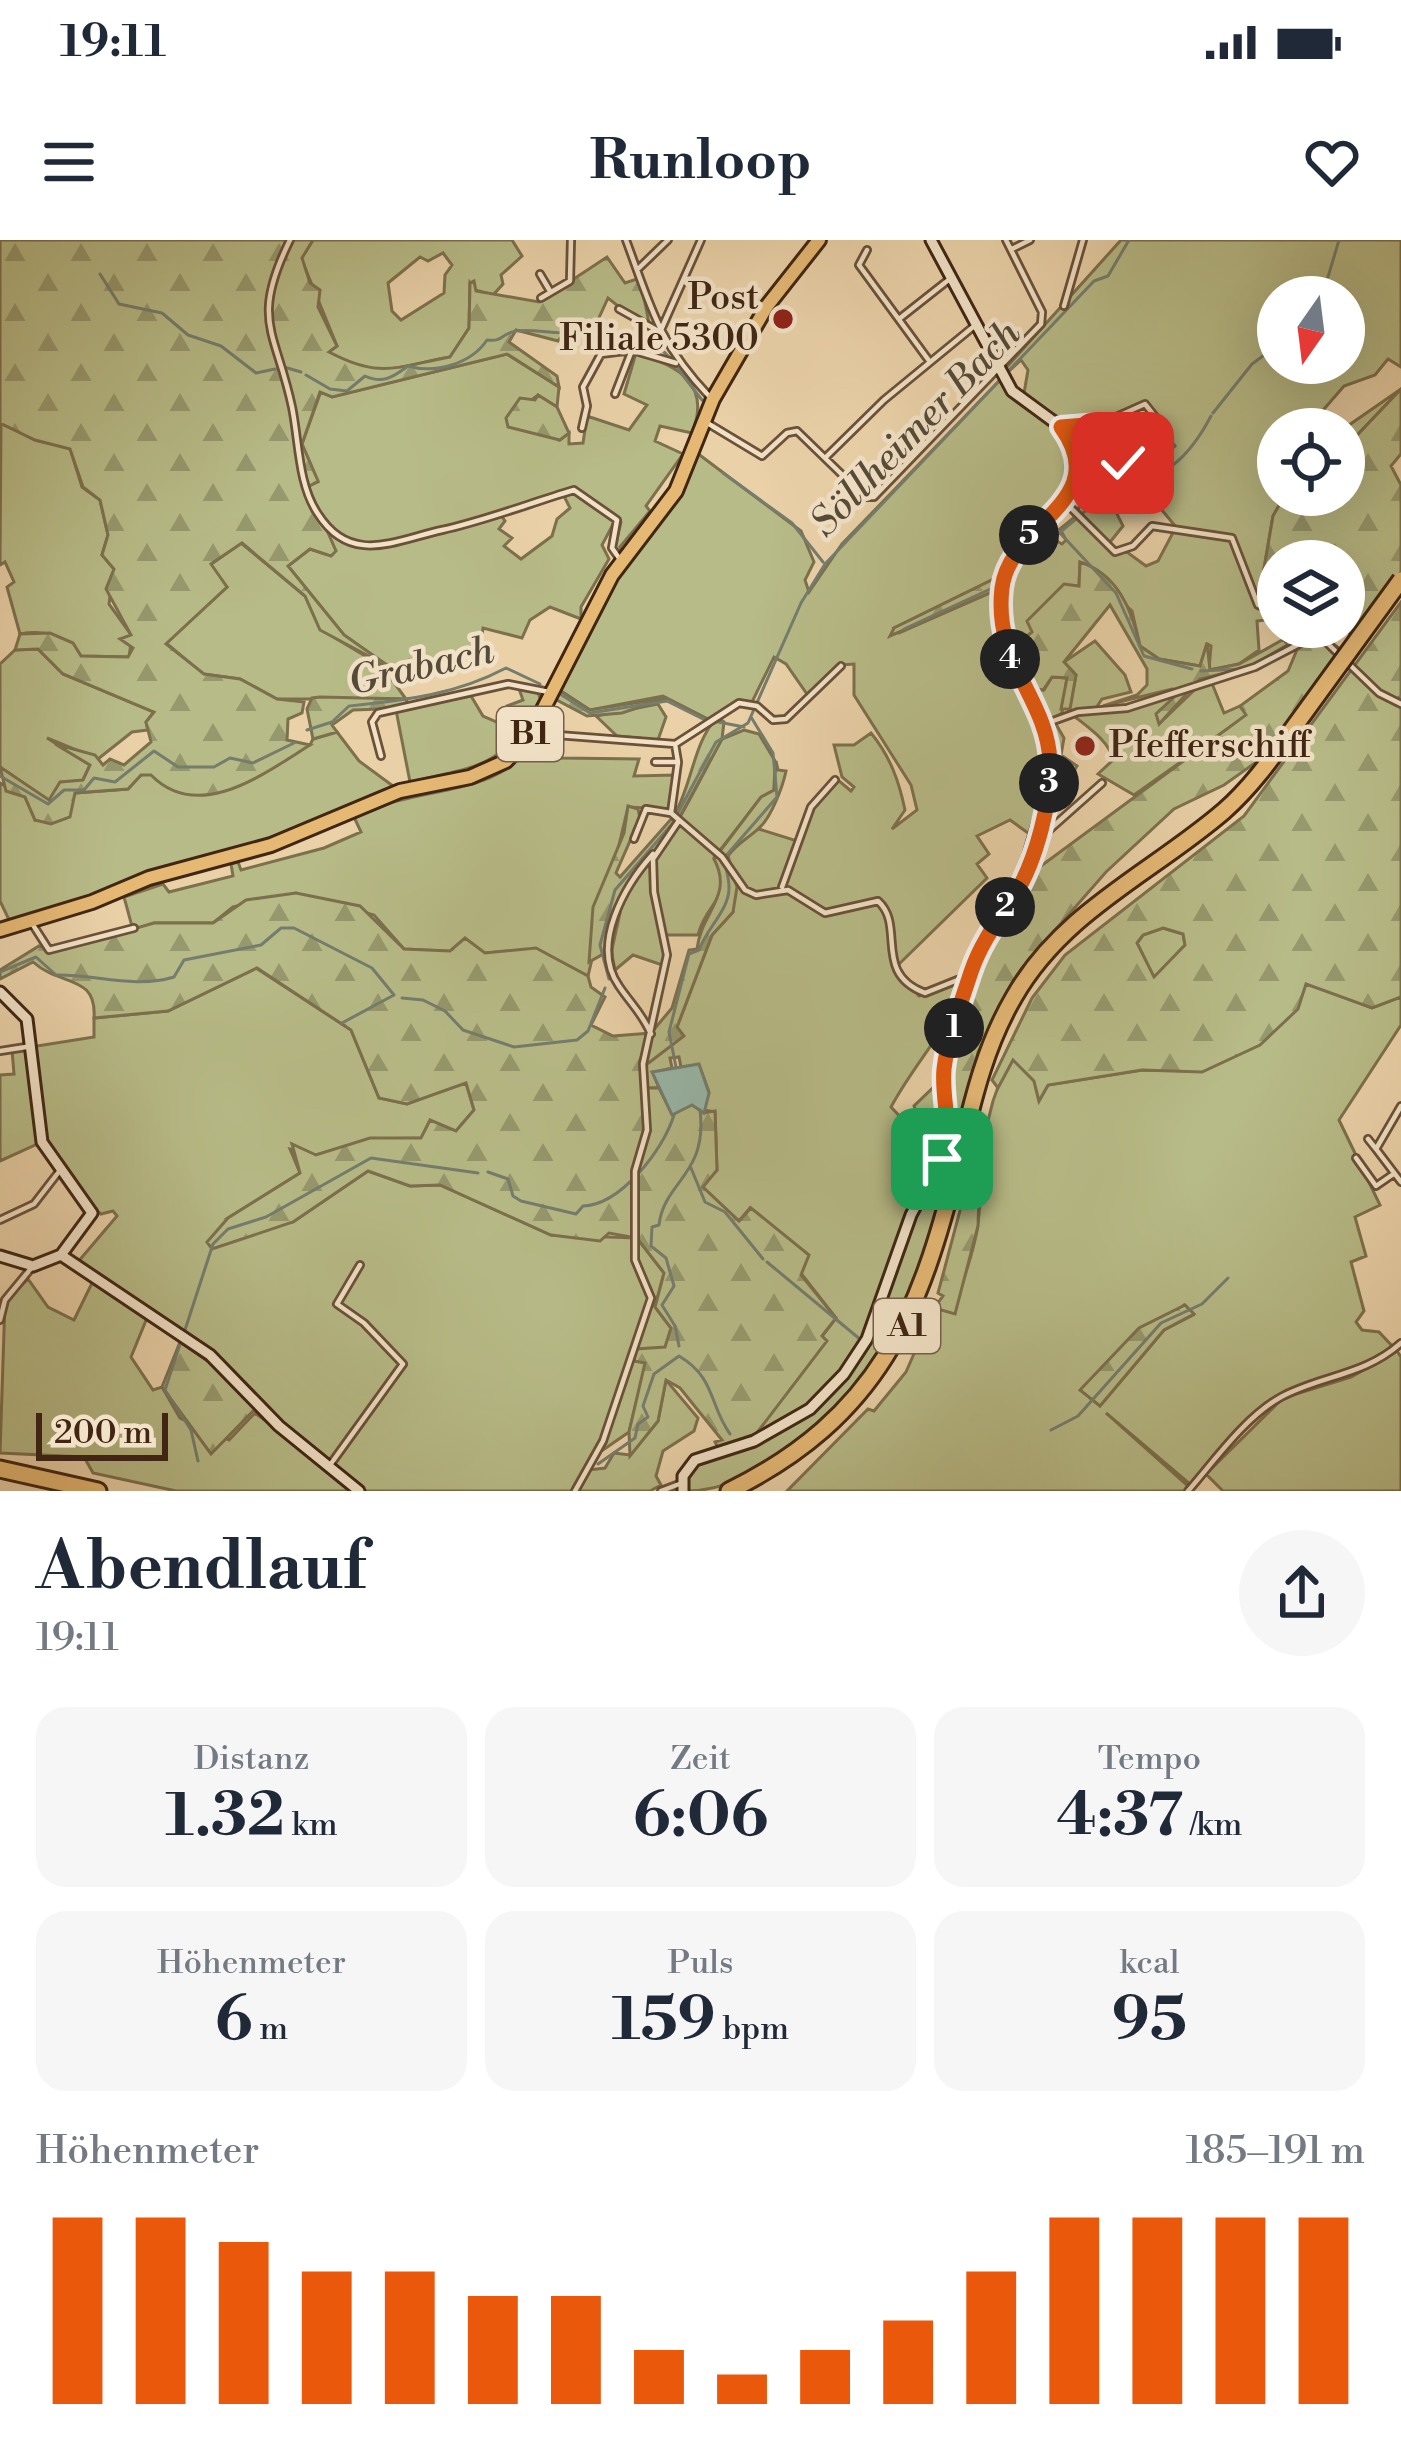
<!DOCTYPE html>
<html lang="de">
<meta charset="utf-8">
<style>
:root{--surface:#fff;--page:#f6f6f7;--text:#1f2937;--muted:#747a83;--accent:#ea580c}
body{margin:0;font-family:"Libre Bodoni",serif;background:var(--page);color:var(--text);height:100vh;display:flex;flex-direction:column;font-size:45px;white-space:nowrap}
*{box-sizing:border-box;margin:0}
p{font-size:39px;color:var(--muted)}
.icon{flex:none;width:66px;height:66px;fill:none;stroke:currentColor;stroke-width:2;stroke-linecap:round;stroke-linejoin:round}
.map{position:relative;height:1251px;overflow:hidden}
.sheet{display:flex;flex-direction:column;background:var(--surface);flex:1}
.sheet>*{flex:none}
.needle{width:78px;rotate:194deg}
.fabs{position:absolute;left:1257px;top:36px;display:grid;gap:24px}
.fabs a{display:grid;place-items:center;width:108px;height:108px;border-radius:50%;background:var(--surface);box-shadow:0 12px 48px #0002;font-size:60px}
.scale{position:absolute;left:36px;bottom:30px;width:132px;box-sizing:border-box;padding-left:12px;border:6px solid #402613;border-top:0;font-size:33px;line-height:42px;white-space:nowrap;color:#402613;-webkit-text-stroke:9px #f1e1c6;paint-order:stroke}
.pin{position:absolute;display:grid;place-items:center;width:102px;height:102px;color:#fff;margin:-51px;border-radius:24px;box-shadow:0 6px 18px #0006}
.km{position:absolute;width:60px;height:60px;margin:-30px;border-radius:50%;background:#222;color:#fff;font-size:33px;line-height:60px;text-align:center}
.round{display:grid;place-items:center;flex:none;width:126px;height:126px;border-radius:63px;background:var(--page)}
.summary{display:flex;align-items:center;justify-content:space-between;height:204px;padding:0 36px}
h1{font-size:66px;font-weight:700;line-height:90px}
.figures{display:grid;grid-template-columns:repeat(3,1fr);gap:18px;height:204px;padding:12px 36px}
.figures div{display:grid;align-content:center;border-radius:30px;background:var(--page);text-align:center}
.figures b{font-size:60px;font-weight:700}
.figures small{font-size:33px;font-weight:400}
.figures p{font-size:33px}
.chart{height:336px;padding:24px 36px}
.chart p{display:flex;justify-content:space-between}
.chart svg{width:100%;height:216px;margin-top:12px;stroke:var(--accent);stroke-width:6}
.status{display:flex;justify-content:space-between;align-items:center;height:84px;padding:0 60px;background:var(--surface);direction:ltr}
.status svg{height:33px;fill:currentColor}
header{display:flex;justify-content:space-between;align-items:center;height:156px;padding:0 36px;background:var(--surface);font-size:54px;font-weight:700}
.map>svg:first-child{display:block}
.grass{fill:#b7bb87;stroke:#7c704d;stroke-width:3;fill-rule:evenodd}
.forest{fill:url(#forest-firs);stroke:#7c704d;stroke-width:3;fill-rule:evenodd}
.water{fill:#98b7a9;stroke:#757d6d;stroke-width:3}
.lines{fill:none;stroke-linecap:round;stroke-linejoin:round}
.stream{stroke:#757d6d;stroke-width:3}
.street-casing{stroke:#6a5138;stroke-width:10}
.secondary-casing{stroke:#402613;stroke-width:15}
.primary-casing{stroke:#402613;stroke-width:18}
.highway-casing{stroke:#402613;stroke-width:21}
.street{stroke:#f1e1c6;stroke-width:4.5}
.secondary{stroke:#f1e1c6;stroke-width:9}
.primary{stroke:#e5b874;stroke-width:12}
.highway{stroke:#e5b874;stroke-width:15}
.highway-bridge-casing{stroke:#402613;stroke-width:21;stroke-linecap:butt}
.highway-bridge{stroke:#e5b874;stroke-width:15}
.route-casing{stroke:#fff;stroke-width:24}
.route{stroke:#ea580c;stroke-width:15}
.poi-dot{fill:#8f2418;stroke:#f1e1c6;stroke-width:4.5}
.labels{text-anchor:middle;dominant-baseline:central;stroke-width:9;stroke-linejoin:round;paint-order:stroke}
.shield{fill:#f1e1c6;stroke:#755e49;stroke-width:3}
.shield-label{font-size:33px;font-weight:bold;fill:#402613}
.poi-label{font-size:36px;fill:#402613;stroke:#f1e1c6;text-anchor:end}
.water-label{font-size:39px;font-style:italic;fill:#564a38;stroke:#f1e1c6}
</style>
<div class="status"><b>19:11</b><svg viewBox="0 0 49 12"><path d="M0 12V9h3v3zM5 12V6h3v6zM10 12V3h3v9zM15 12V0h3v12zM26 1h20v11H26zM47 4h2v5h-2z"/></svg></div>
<header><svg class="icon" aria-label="menu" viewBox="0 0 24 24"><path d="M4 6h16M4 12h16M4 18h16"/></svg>Runloop<svg class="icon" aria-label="heart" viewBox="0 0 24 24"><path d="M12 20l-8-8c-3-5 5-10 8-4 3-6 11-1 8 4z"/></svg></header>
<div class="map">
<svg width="1401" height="1251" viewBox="0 0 1401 1251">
<defs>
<pattern id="forest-firs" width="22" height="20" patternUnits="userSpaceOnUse" patternTransform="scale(3)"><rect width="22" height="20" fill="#b7bb87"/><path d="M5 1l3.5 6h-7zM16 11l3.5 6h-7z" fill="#96986d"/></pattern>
</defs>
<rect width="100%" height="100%" fill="#ead1a8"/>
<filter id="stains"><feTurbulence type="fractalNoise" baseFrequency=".00167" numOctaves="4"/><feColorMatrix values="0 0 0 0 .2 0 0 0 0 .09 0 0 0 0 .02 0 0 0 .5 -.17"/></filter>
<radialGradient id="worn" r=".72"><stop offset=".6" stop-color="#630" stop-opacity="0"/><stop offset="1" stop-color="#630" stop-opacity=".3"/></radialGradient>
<path class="grass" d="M313,0H512L522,16L501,35L503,44L493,55L475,50L470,43L469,88L450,117C392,127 383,141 328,112L337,106L301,18ZM443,13L452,25L445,35L444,53L401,80L392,71L388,43L420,17L428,21Z
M1121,0H1401V127L1388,119L1375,135L1344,146L1318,176L1349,185L1401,149L1344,209V189H1278V255H1285L1273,276L1260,352L1255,355L1273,379L1257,381L1259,410L1239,424L1209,430L1211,406L1207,404L1200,426L1159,419L1140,406L1132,371L1080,323L1079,346L1073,347L1012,418C1006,386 998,350 1020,324C1029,313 1041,308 1049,297L1062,304L1066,300L1060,289L1076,276L1080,264L1151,228L1175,206L1145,163C1091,186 1075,190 1023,159L1028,130L1021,120L1007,133L1005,129ZM1278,57H1344V123H1278ZM1133,260L1156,263L1176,287L1158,321L1146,326L1127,312L1113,314L1106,307L1123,286L1116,272Z
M636,113C677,125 712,143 692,193L660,186L655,201L683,214L646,266L650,271L620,307L623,313L615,308L621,282L617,277L602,305L609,319L581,367V379L550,367L530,380L522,398L483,388L479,417L467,413L453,431L446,426L425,436L409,420L391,428L344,395L288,326L310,309L325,314L308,246L318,242L302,204L321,151L332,157L507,114L559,147L557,167L538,155L530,161L559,200L569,193V204L583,203L587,176L629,190L647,165L624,154ZM562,252L570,268L557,279L552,296L521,319L504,306L512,298L499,289L505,281L500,274Z
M1002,138C1019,169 1056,175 1068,201C1095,260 1015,287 1002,335L894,388L899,393L999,349L1003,403L1020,449L1044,450L1052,437L1067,438L1062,473L1053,479L1064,498L1061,515L1077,526L1062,552L1048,543L1031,595L1010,580L977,596L989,614L977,624L987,638L895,728L919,756L966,740C952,785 915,822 891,867L909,886L919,879L914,866L941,840L945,877L922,884L914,901L930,932L945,917L948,926C919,1048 895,1125 793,1204C760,1230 729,1251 685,1251L691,1226L749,1205L752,1188L836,1078L750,968L739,981L702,947L717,930L715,872L704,870L709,852L699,825L681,827L679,817L670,818L672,828L653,833L659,848H643L641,828L677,787L712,695L733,672L728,615L740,599L759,589L800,602L811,570L838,540L851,551L854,547L842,537L834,505H854L871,493C890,516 899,541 905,570L892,589L917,570L911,545L854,455V424L840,425L809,457L786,424L774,417L752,462L733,464L710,480L663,456L590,470L558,449L596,369L697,213L801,291L814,322L805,340L809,352L842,304Z
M1,182L35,200L70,208L82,247L100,260L108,295L102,315L114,329L109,364L132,396L129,417L81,416C68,394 41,390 20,394L7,347L14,342L5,322L0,325Z
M241,303L305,356L320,389L382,426L406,459H277L240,439L203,434L166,403L227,347L210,325Z
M1095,401L1125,435L1131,452L1102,459L1096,468L1127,465L1176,448L1169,464L1160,470V483L1209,436L1224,473L1240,466L1247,475L1134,555L1098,534L1113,520C1110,500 1083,484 1069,472L1076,435L1064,422Z
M38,409L63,434L154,472L146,482L148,490L132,492L98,519L47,498L90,525L83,540L49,561L0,527V424L15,410Z
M518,446L538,451L540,459C502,529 482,525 410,542L396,470L471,456L483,476L499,483L507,466L523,460Z
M658,464L666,477L658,500L617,496L596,476Z
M744,490L759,494L775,521L774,550L761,558L714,618C735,660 707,659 698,695H666L665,726L633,715L615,730C598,665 649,629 677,582C693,555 707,526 722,499Z
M337,492L359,521L397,549L282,598L10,682L0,661V543L25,557L35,580L75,553L128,549L141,535L310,505L313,499Z
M536,498L560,500V518L639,519L634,536L675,535L670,569L628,567L588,736L536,709L485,713L404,709L374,675L296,653L233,667L213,683H154L133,690L124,657L163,644L169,652L233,636L231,624L238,622L241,630L324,608L361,592L354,577L372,569C427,546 503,556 536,498Z
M1163,688L1183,694L1185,705L1154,738L1137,703L1143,695Z
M256,728L351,790L379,858L407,864L466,842L474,870L456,891L421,898L370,899L316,915L290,909L300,933L228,978L293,982L368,931L410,946L440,945L551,995L637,998L664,1033L655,1067L671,1088L666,1108L646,1122L629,1192L600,1212L589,1230L605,1228L614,1213L630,1215L658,1181L666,1140L698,1178L694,1191L663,1211L656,1236L661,1245L650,1251H176L93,1233L84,1217L0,1213L5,1061L28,1039L48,1067L74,1080L95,1037L77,1023L117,976L113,971L101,974L92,966L44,901L0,921V835L14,834L12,810L94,797V778L168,771ZM147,1078L220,1120L315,1217L255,1173L229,1200L180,1178L162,1147L153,1150L131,1117Z
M1306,743L1372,768L1401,757V785L1339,880L1380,965L1355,977L1366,1016L1351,1022L1364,1071L1356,1082L1362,1090L1379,1092L1394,1108C1360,1130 1323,1134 1287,1151C1250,1169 1219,1215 1191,1245L1106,1173L1189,1247L1186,1251H787L868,1169L874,1171L906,1132L934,1068L955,1073C960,1043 975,1013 978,983C985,928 979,867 1013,819L1034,841L1039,861L1048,845L1142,830L1202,831ZM1184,1065L1193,1075L1164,1090L1100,1166L1081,1150Z
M1397,1111L1401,1117V1251H1223L1206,1234L1283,1158L1351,1137Z"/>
<path class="forest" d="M0,0H313L302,18L310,43L320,50L318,67L337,106L329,112C380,139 396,127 450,117L469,88L470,43L474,41L476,51L539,62L607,17L625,43L640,38L649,83L632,77L608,58L592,93L570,86L558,101L516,90L509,102L557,136L559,147L507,114L332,157L320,152L302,204L318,241L308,247L336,311L331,316L310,309L288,326L344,395L391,428L320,390L305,356L242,303L211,324L227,347L166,404L204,434L240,439L277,459L304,462L302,473L288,479L287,500L310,505C265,533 199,584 151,535H141L128,549L75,553L70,577L51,584L35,580L25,557L6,551L0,527L49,560L60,542L83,540L90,525L55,504L95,515L103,525L110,519L124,525L151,502L146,482L154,472L63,434L38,409L15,410L20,394L50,393L73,403L81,416L128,417L133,408L120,399L131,395L106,349L114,329L102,315L108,295L100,260L83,247L70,209L35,200L0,183Z
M1401,149V214L1391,226L1401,245V332L1353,396L1342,387L1344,321H1278V369L1273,357L1260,352L1273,276L1285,255H1344V209Z
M538,155L557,167L569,193L560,200L508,187L506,178L520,158L535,160Z
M1080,322C1117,334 1132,369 1140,406L1159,419L1200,426L1207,403L1210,430L1239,424L1284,399L1287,405L1250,427L1200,439L1159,484L1156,474L1174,457L1172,449L1103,466L1137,455L1147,445V429L1110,365L1064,422L1076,435L1070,469H1061L1067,438L1052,437L1043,450L1026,447L1012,418L1016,405L1032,392L1027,381L1064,344L1079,346Z
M1002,335L999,349L890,396L894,388Z
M1401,362V757L1372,768L1306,744L1298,769L1260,805L1202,832L1142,830L1048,845L1039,861L1034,841L1013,820L998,848L992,840L1032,758L1065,715L1244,576ZM1163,688L1183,694L1185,705L1154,737L1137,703L1143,695Z
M1327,399L1343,411L1269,513L1224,545L1174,569L1106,632L1021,729L978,812L959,892L944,926L952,890L947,825L975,728L1026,637L1246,475L1240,466L1288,431L1299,405Z
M559,450L590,470L667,458L622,473L587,476L555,459Z
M320,457L406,459L409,468L353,470L332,485L337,492L313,499L307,469L312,458Z
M717,477L724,482L722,499L679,578L675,574C693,541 693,504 717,477Z
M776,521L778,530L786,531C783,546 771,578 759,588C748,599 738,602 728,616L737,647L733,672L712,695L677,787L684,796L642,828L643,848H659L672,874L692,864L703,873L715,871L717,930L703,947L739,981L751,968L809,1015L801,1035L836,1078L822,1096L827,1101L756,1194L718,1208L715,1202L722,1200L680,1148L666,1140L658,1181L630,1216L629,1192L645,1123L634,1121L636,1109L665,1107L671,1088L655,1067L664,1033L637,998L609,993L600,1001L551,995L440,945L410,946L368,931L293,982L212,1009L207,1002L228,978L300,933L292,904L316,915L370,898H421L430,880L456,891L474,870L466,843L407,864L379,858L351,790L257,728L168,771L94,778C97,734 61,747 33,722L0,739V730L39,706L56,711L154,683H213L246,660L296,653L360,666L404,709L450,711L465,698L485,713L536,708L588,736L591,747L605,757L591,785L613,796L651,793L672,768L689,710L697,709C701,672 734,656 714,619L761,557L774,550Z
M628,566L638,569L640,578L616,633L620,637L672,578L676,585L626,646L612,709L589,722L593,667L624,593Z
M981,892L978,986L955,1074L934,1068L943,1056L938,1053Z
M1185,1065L1194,1074L1164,1090L1100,1166L1080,1150L1139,1088Z
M180,1102L222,1131L255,1169L211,1214L162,1147Z"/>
<path class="water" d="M699,824L709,853L704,873L692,865L672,875L652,832Z"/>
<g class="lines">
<path class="stream" d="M100,34L119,64L162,73L188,95L221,106L256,133L275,129
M1322,57L1339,0
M284,127L301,132
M678,129L702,160
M306,135L330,149L347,151L365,136C382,144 392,138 408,126C435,134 471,124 487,100C504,102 500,94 516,91C538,88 558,97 580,90L596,103C622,105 650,95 669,117
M1213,173L1252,124L1278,105
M723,233L792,283L823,322
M1080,275C1138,231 1171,252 1211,176
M1059,292L1116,353L1144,416L1192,429
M1012,332L1076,279
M904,389L999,345
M1201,431L1240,429
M560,454L590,473L667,461L703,479L744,487
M1399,457H1401
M307,490L332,482L349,466C406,460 455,455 506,428L540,444
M0,536L48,564L64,550H84L94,538L115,542L154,511L178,527H214L230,518L253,523L294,503
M0,732L36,717L56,735C94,734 135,749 174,737L184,720L261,705L281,688H294L372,728L394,755L342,783
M609,739L600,705L615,650L672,584L716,502L748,483L801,363L825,324L1094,41L1108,36L1129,0
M402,758L423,760L445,771L463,790L514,807L577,800L588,791L605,748
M676,827L669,792L689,714L699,710C706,689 730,669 729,647C729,637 725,627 724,618L777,557L773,513L751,477
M691,928L705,962L725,972L763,1019
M488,932L508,939L513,956L521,961L576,974L583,966C620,965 663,911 674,875
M767,1022L861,1100
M184,1093L213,1004L228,989L266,977L371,918L478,933
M181,1101L165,1150L191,1190L198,1221
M679,1106L675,1086L662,1065L674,1046L666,1018L651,1006L652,987L659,985C664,941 708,935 700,870
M1051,1190L1078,1176L1161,1083L1202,1064L1228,1038
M598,1224L635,1198L638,1184L648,1177L643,1166L654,1134L679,1116C716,1138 709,1165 730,1194"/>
<g class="street-casing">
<path id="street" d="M290,0C250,81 276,91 292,167C299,201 298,245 318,274C351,326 396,300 442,290C487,280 530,263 574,250L617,280L612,308L619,318
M626,0C651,67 658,102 709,156
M1012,9L1030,0
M867,10L859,25L930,122
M639,28L668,0
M540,34L550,51
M541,58L570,41L571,0
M1064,66L1083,0
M619,69L660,92L701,0
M899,79L951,38
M615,154L632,110
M704,181L762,216L787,193L797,191L865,257H874L1041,84L1042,72L1006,0
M1098,185L1123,223
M1061,187L1098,185L1145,164L1168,193
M582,188L587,166L583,147L601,114L632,110L676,123
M825,218L884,160L973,87
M1067,264L1115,312L1133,306L1152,286L1232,298L1258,365L1278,372
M1325,401L1379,453L1401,464
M1325,401L1329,387
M1042,485L1078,472L1127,468L1255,427L1305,401H1325
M531,493L675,504L678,522L671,573L722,617L745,650L756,655L788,650L825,673L878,661C906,686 872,733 925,753L970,735
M677,503L739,463L757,466L773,480L786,479L841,426
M381,516L372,482L378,473L508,444L549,452
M655,522H678
M1038,591H1048L1102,543
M634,599L646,569L671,573
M782,647L811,567L835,540
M33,685L49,710L134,688
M651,794C642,773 631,764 619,746C590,705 625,645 653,614
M0,811L26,807
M1401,866L1376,909L1401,942
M1368,899L1376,909
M1356,918L1376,946L1392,935
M0,980L34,964L61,929
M0,1080L5,1060L33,1026
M330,1225L403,1124L364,1083L337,1064L360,1025
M575,1251L603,1201L651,1058L635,1020V931L647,890L643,824L667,715L654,652L653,619L678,582
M661,1251L682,1243
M1188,1251C1215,1220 1245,1177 1281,1157C1322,1135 1364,1136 1401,1103"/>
</g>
<g class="secondary-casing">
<path id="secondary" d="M0,752L27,779L42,902L92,973L61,1015
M61,1015L210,1115L279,1186L359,1251
M0,1016L33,1026L61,1015
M683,1251V1236L695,1220L754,1201L810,1169L844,1134L867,1099L911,975L945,910V825L975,721L1021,642L1048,549L1049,508L1006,406L1002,349L1016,308L1065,262L1074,241L1075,212L1061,187L1012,151L931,0"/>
</g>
<g class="primary-casing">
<path id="primary" d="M0,690L92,662L149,638L271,605L400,551L470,537L506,521L531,493L612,335L676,251L713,159L767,66L819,0"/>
</g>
<g class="highway-casing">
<path id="highway" d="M0,1229L98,1251
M729,1251C879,1177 920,1075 958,921C972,864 984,808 1014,757C1063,671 1152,633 1224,571C1250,548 1269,522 1289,494"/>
</g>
<use href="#street" class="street"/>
<use href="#secondary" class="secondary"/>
<use href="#primary" class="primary"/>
<use href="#highway" class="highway"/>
<g class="highway-bridge-casing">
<path id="highway-bridge" d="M1289,494L1401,340"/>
</g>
<use href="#highway-bridge" class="highway-bridge"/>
</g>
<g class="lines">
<g class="route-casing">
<path id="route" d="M942,919C954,888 941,860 944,829C948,796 961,763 971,732C981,702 999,679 1016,653C1036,620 1052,560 1050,521C1047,458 993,423 1002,348C1010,282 1115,262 1061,187L1098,184L1123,223"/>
</g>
<use href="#route" class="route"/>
</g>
<g class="poi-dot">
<circle cx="783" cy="79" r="12"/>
<circle cx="1085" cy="506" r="12"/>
</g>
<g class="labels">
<g class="shield">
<rect x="497" y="467" width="66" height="54" rx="9"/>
<rect x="874" y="1059" width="66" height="54" rx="9"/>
</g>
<g class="shield-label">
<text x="530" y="494">B1</text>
<text x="907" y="1086">A1</text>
</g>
<g class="poi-label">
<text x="759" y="58">Post<tspan x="759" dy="41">Filiale 5300</tspan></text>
<text x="1109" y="506" text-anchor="start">Pfefferschiff</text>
</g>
<g class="water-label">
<text transform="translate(916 189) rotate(-46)">Söllheimer Bach</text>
<text transform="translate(421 427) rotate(-13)">Grabach</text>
</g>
</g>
<rect width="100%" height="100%" filter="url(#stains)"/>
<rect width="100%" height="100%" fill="url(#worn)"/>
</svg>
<div class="fabs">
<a><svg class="needle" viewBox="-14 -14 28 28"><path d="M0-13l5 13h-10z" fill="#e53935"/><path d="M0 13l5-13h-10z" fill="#747a83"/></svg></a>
<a><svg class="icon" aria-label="locate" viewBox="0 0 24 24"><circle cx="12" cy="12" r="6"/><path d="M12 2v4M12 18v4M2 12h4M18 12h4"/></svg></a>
<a><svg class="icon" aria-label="layers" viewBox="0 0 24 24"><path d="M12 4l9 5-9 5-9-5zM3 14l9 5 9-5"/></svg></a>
</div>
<div class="scale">200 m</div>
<div class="pin" style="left:942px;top:919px;background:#1e9e55"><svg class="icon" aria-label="arrive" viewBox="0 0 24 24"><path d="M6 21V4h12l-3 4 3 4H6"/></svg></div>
<div class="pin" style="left:1123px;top:223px;background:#d93025"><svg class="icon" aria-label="check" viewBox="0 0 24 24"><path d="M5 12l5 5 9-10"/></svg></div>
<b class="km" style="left:954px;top:788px">1</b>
<b class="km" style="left:1005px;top:667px">2</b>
<b class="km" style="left:1049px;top:543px">3</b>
<b class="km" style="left:1010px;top:419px">4</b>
<b class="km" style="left:1029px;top:295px">5</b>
</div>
<section class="sheet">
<div class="summary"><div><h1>Abendlauf</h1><p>19:11</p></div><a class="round"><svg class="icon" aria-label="share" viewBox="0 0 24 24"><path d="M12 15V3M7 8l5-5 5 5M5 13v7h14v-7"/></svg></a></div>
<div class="figures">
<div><p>Distanz</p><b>1.32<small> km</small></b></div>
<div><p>Zeit</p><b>6:06</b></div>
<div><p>Tempo</p><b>4:37<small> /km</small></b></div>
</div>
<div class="figures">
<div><p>Höhenmeter</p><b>6<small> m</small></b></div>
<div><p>Puls</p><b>159<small> bpm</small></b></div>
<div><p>kcal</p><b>95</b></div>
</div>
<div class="chart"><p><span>Höhenmeter</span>185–191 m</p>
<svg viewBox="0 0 160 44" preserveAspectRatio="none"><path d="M5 44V6M15 44V6M25 44V11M35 44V17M45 44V17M55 44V22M65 44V22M75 44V33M85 44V38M95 44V33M105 44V27M115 44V17M125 44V6M135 44V6M145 44V6M155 44V6"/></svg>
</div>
</section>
